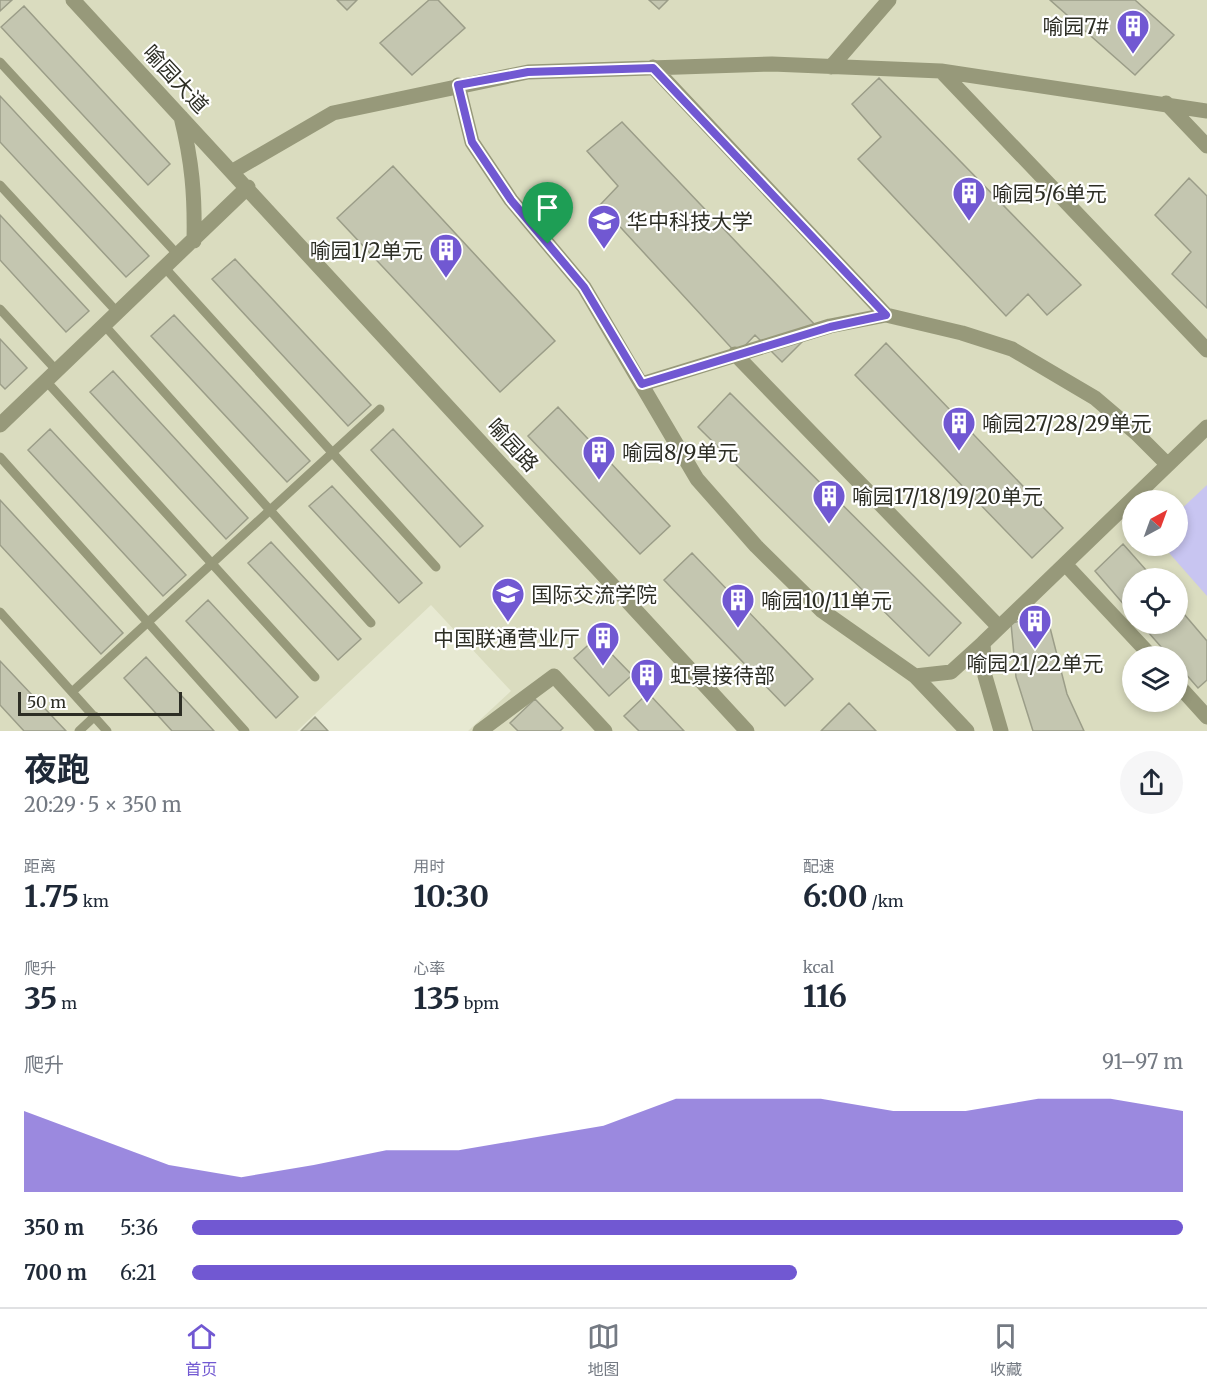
<!DOCTYPE html>
<html lang="zh">
<meta charset="utf-8">
<style>
:root{--surface:#fff;--page:#f6f6f7;--text:#1f2937;--muted:#747a83;--line:#e0e1e3;--accent:#7158d2}
body{margin:0;font-family:Merriweather,"Noto Sans SC",serif;background:var(--page);color:var(--text);height:100vh;display:flex;flex-direction:column;font-size:22px;white-space:nowrap}
*{box-sizing:border-box;margin:0}
p{font-size:20px;color:var(--muted)}
.icon{flex:none;width:33px;height:33px;fill:none;stroke:currentColor;stroke-width:2;stroke-linecap:round;stroke-linejoin:round}
.map{position:relative;height:731px;overflow:hidden}
.side{display:flex;flex-direction:column;background:var(--surface);flex:1}
.side>*{flex:none}
.needle{width:39px;rotate:41deg}
.buttons{position:absolute;left:1122px;top:490px;display:grid;gap:12px}
.buttons a{display:grid;place-items:center;width:66px;height:66px;border-radius:50%;background:var(--surface);box-shadow:0 3px 9px #0003;font-size:30px}
.scale{position:absolute;left:18px;bottom:15px;width:164px;box-sizing:border-box;padding-left:6px;border:3px solid #2d2e25;border-top:0;font-size:16px;line-height:21px;white-space:nowrap;color:#2d2e25;-webkit-text-stroke:4px #fff;paint-order:stroke}
.pin{position:absolute;display:grid;place-items:center;width:51px;height:51px;color:#fff;margin:-62px -26px;border-radius:50% 50% 50% 0;rotate:-45deg;box-shadow:0 0 6px #0007}
.pin .icon{rotate:45deg}
.round{display:grid;place-items:center;flex:none;width:63px;height:63px;border-radius:32px;background:var(--page)}
.summary{display:flex;align-items:center;justify-content:space-between;height:102px;padding:0 24px}
h1{font-size:33px;font-weight:700;line-height:45px}
.metrics{display:grid;grid-template-columns:repeat(3,1fr);gap:9px;height:102px;padding:6px 24px}
.metrics div{display:grid;align-content:center}
.metrics b{font-size:30px;font-weight:700}
.metrics small{font-size:16px;font-weight:400}
.metrics p{font-size:16px}
.chart{height:168px;padding:12px 24px}
.chart p{display:flex;justify-content:space-between}
.chart svg{width:100%;height:108px;margin-top:6px;fill:var(--accent);opacity:.7}
ul{padding:0 24px;list-style:none;font-size:20px}
li{display:grid;grid-template-columns:96px 72px 1fr;align-items:center;height:45px}
li i{height:15px;border-radius:8px;background:var(--accent)}
.tab-bar{display:flex;justify-content:space-around;align-items:center;height:84px;border-top:2px solid var(--line);background:var(--surface);font-size:16px;color:var(--muted)}
.tab-bar a{display:grid;justify-items:center;gap:3px}
.tab-bar .selected{color:var(--accent)}
.map>svg:first-child{display:block}
.built{fill:#dadcbf;fill-rule:evenodd}
.green{fill:#c8c5f1}
.building{fill:#c4c6b0;stroke:#9b9d88;stroke-width:1.5}
.lines{fill:none;stroke-linecap:round;stroke-linejoin:round}
.lane{stroke:#97997a;stroke-width:9}
.street{stroke:#97997a;stroke-width:15}
.route-casing{stroke:#fff;stroke-width:12}
.route{stroke:#7158d2;stroke-width:8}
.labels{text-anchor:middle;dominant-baseline:central;stroke-width:4.5;stroke-linejoin:round;paint-order:stroke}
.poi-label{font-size:21px;fill:#2d2e25;stroke:#fff;text-anchor:start}
.street-label{font-size:21px;fill:#2d2e25;stroke:#fff}
</style>
<div class="map">
<svg width="1207" height="731" viewBox="0 0 1207 731">
<rect width="100%" height="100%" fill="#e7e9d2"/>
<path class="built" d="M0,0H1207V731H468L511,691L431,605L297,731H0ZM1132,501H1178V546H1132ZM1132,579H1178V624H1132ZM1132,657H1178V702H1132Z"/>
<path class="green" d="M1207,485V596L1163,546H1178V512Z"/>
<path class="building" d="M0,0H12L0,11Z
M337,0H357L347,10Z
M429,0H438L465,28L412,75L380,43Z
M649,0H668L659,9Z
M1050,0H1135L1174,35L1135,75Z
M24,6L170,164L148,185L1,27Z
M879,78L1081,285L1047,315L1028,294L1006,316L858,159L881,137L852,104Z
M0,96L149,256L126,277L0,142Z
M622,122L817,327L782,362L755,335L737,354L600,205L618,186L587,151Z
M393,166L555,341L500,392L337,218Z
M1189,178L1207,196V308L1172,274L1191,252L1155,215Z
M0,215L89,311L66,332L0,260Z
M235,259L371,405L348,426L212,279Z
M174,315L310,461L287,482L151,336Z
M0,339L27,368L5,389L0,384Z
M886,343L1063,528L1032,558L855,375Z
M113,371L248,518L226,539L90,392Z
M730,393L961,623L929,656L698,427Z
M558,407L670,526L640,554L528,436Z
M50,429L186,575L163,596L28,450Z
M393,429L483,526L460,547L371,450Z
M332,486L422,583L399,603L309,506Z
M0,500L123,633L101,654L0,545Z
M271,542L361,639L338,660L248,563Z
M1123,544L1154,579H1132V614L1095,571Z
M692,553L813,679L785,706L664,580Z
M208,600L298,697L276,718L186,621Z
M1178,607L1207,641V680L1198,688L1178,665V657H1170L1141,624H1178Z
M1047,616L1067,694L1084,731H1033L1016,677L1011,623Z
M596,638L632,675L609,696L574,658Z
M146,657L214,731H172L124,678Z
M0,661L66,731H24L0,705Z
M648,693L684,731H639L624,716Z
M535,699L563,728L560,731H518L510,723Z
M849,703L876,731H821Z
M315,717L328,731H301Z"/>
<g class="lines">
<path class="lane" d="M0,62L178,255
M0,185L118,313
M165,268L436,567
M0,309L57,371
M105,326L371,623
M46,381L315,677
M0,457L245,731
M0,612L107,731
M72,692L380,409
M79,731L95,716"/>
<path class="street" d="M73,0L747,731
M653,67L886,315
M831,67L889,0
M941,71L1207,350
M458,85L472,142L511,200L584,287L697,479L756,546L821,610L915,676L967,731
M1166,103L1207,146
M181,117C192,161 195,195 194,241
M233,171L333,113L528,72L772,64L941,71L1207,111
M735,354L999,627
M642,384L830,326L886,315L962,333L1012,349L1095,398L1136,433L1167,464
M0,425L248,187
M1065,564L1152,657
M983,643L1207,427
M915,676L951,672L983,643L985,676L1001,731
M1178,685L1207,717
M480,731L554,676L605,731"/>
</g>
<g class="lines">
<g class="route-casing">
<path id="route" d="M653,68L886,315L830,327L642,384L584,287L511,200L472,142L458,85L528,72Z"/>
</g>
<use href="#route" class="route"/>
</g>
<defs>
<g id="building-pin" transform="scale(1.725)"><path d="M0 17L-7.5 6A9.5 9.5 0 1 1 7.5 6Z" fill="#7158d2" stroke="#fff"/><path d="M-4-6H4V6H1V3H-1V6H-4ZM-2.5-4.3h1.7v1.8h-1.7ZM.8-4.3h1.7v1.8H.8ZM-2.5-1h1.7V.8h-1.7ZM.8-1h1.7V.8H.8Z" fill="#fff"/></g>
<g id="university-pin" transform="scale(1.725)"><path d="M0 17L-7.5 6A9.5 9.5 0 1 1 7.5 6Z" fill="#7158d2" stroke="#fff"/><path d="M0-5L7-2L0 1L-7-2ZM-4 1L0 2.5L4 1V4Q0 6-4 4Z" fill="#fff"/></g>
</defs>
<g fill-rule="evenodd">
<use href="#building-pin" x="1133" y="26"/>
<use href="#building-pin" x="969" y="193"/>
<use href="#university-pin" x="604" y="221"/>
<use href="#building-pin" x="446" y="250"/>
<use href="#building-pin" x="959" y="423"/>
<use href="#building-pin" x="599" y="452"/>
<use href="#building-pin" x="829" y="496"/>
<use href="#university-pin" x="508" y="594"/>
<use href="#building-pin" x="738" y="600"/>
<use href="#building-pin" x="1035" y="621"/>
<use href="#building-pin" x="603" y="638"/>
<use href="#building-pin" x="647" y="675"/>
</g>
<g class="labels">
<g class="poi-label">
<text x="1110" y="26" text-anchor="end">喻园7#</text>
<text x="992" y="193">喻园5/6单元</text>
<text x="627" y="221">华中科技大学</text>
<text x="423" y="250" text-anchor="end">喻园1/2单元</text>
<text x="982" y="423">喻园27/28/29单元</text>
<text x="622" y="452">喻园8/9单元</text>
<text x="852" y="496">喻园17/18/19/20单元</text>
<text x="531" y="594">国际交流学院</text>
<text x="761" y="600">喻园10/11单元</text>
<text x="580" y="638" text-anchor="end">中国联通营业厅</text>
<text x="1035" y="663" text-anchor="middle">喻园21/22单元</text>
<text x="670" y="675">虹景接待部</text>
</g>
<g class="street-label">
<text transform="translate(176 79) rotate(47)">喻园大道</text>
<text transform="translate(513 445) rotate(47)">喻园路</text>
</g>
</g>
</svg>
<div class="buttons">
<a><svg class="needle" viewBox="-14 -14 28 28"><path d="M0-13l5 13h-10z" fill="#e53935"/><path d="M0 13l5-13h-10z" fill="#747a83"/></svg></a>
<a><svg class="icon" aria-label="locate" viewBox="0 0 24 24"><circle cx="12" cy="12" r="6"/><path d="M12 2v4M12 18v4M2 12h4M18 12h4"/></svg></a>
<a><svg class="icon" aria-label="layers" viewBox="0 0 24 24"><path d="M12 4l9 5-9 5-9-5zM3 14l9 5 9-5"/></svg></a>
</div>
<div class="scale">50 m</div>
<div class="pin" style="left:548px;top:244px;background:#1e9e55"><svg class="icon" aria-label="arrive" viewBox="0 0 24 24"><path d="M6 21V4h12l-3 4 3 4H6"/></svg></div>
</div>
<section class="side">
<div class="summary"><div><h1>夜跑</h1><p>20:29 · 5 × 350 m</p></div><a class="round"><svg class="icon" aria-label="share" viewBox="0 0 24 24"><path d="M12 15V3M7 8l5-5 5 5M5 13v7h14v-7"/></svg></a></div>
<div class="metrics">
<div><p>距离</p><b>1.75<small> km</small></b></div>
<div><p>用时</p><b>10:30</b></div>
<div><p>配速</p><b>6:00<small> /km</small></b></div>
</div>
<div class="metrics">
<div><p>爬升</p><b>35<small> m</small></b></div>
<div><p>心率</p><b>135<small> bpm</small></b></div>
<div><p>kcal</p><b>116</b></div>
</div>
<div class="chart"><p><span>爬升</span>91–97 m</p>
<svg viewBox="0 0 160 44" preserveAspectRatio="none"><path d="M0 44V11L10 22L20 33L30 38L40 33L50 27L60 27L70 22L80 17L90 6L100 6L110 6L120 11L130 11L140 6L150 6L160 11V44z"/></svg>
</div>
<ul>
<li><b>350 m</b>5:36<i style="width:100%"></i></li>
<li><b>700 m</b>6:21<i style="width:61%"></i></li>
</ul>
</section>
<nav class="tab-bar">
<a class="selected"><svg class="icon" aria-label="home" viewBox="0 0 24 24"><path d="M3 11l9-7 9 7M6 9v11h12V9"/></svg>首页</a>
<a><svg class="icon" aria-label="map" viewBox="0 0 24 24"><path d="M3 6l6-2 6 2 6-2v14l-6 2-6-2-6 2zM9 4v14M15 6v14"/></svg>地图</a>
<a><svg class="icon" aria-label="saved" viewBox="0 0 24 24"><path d="M7 4h10v16l-5-4-5 4z"/></svg>收藏</a>
</nav>
